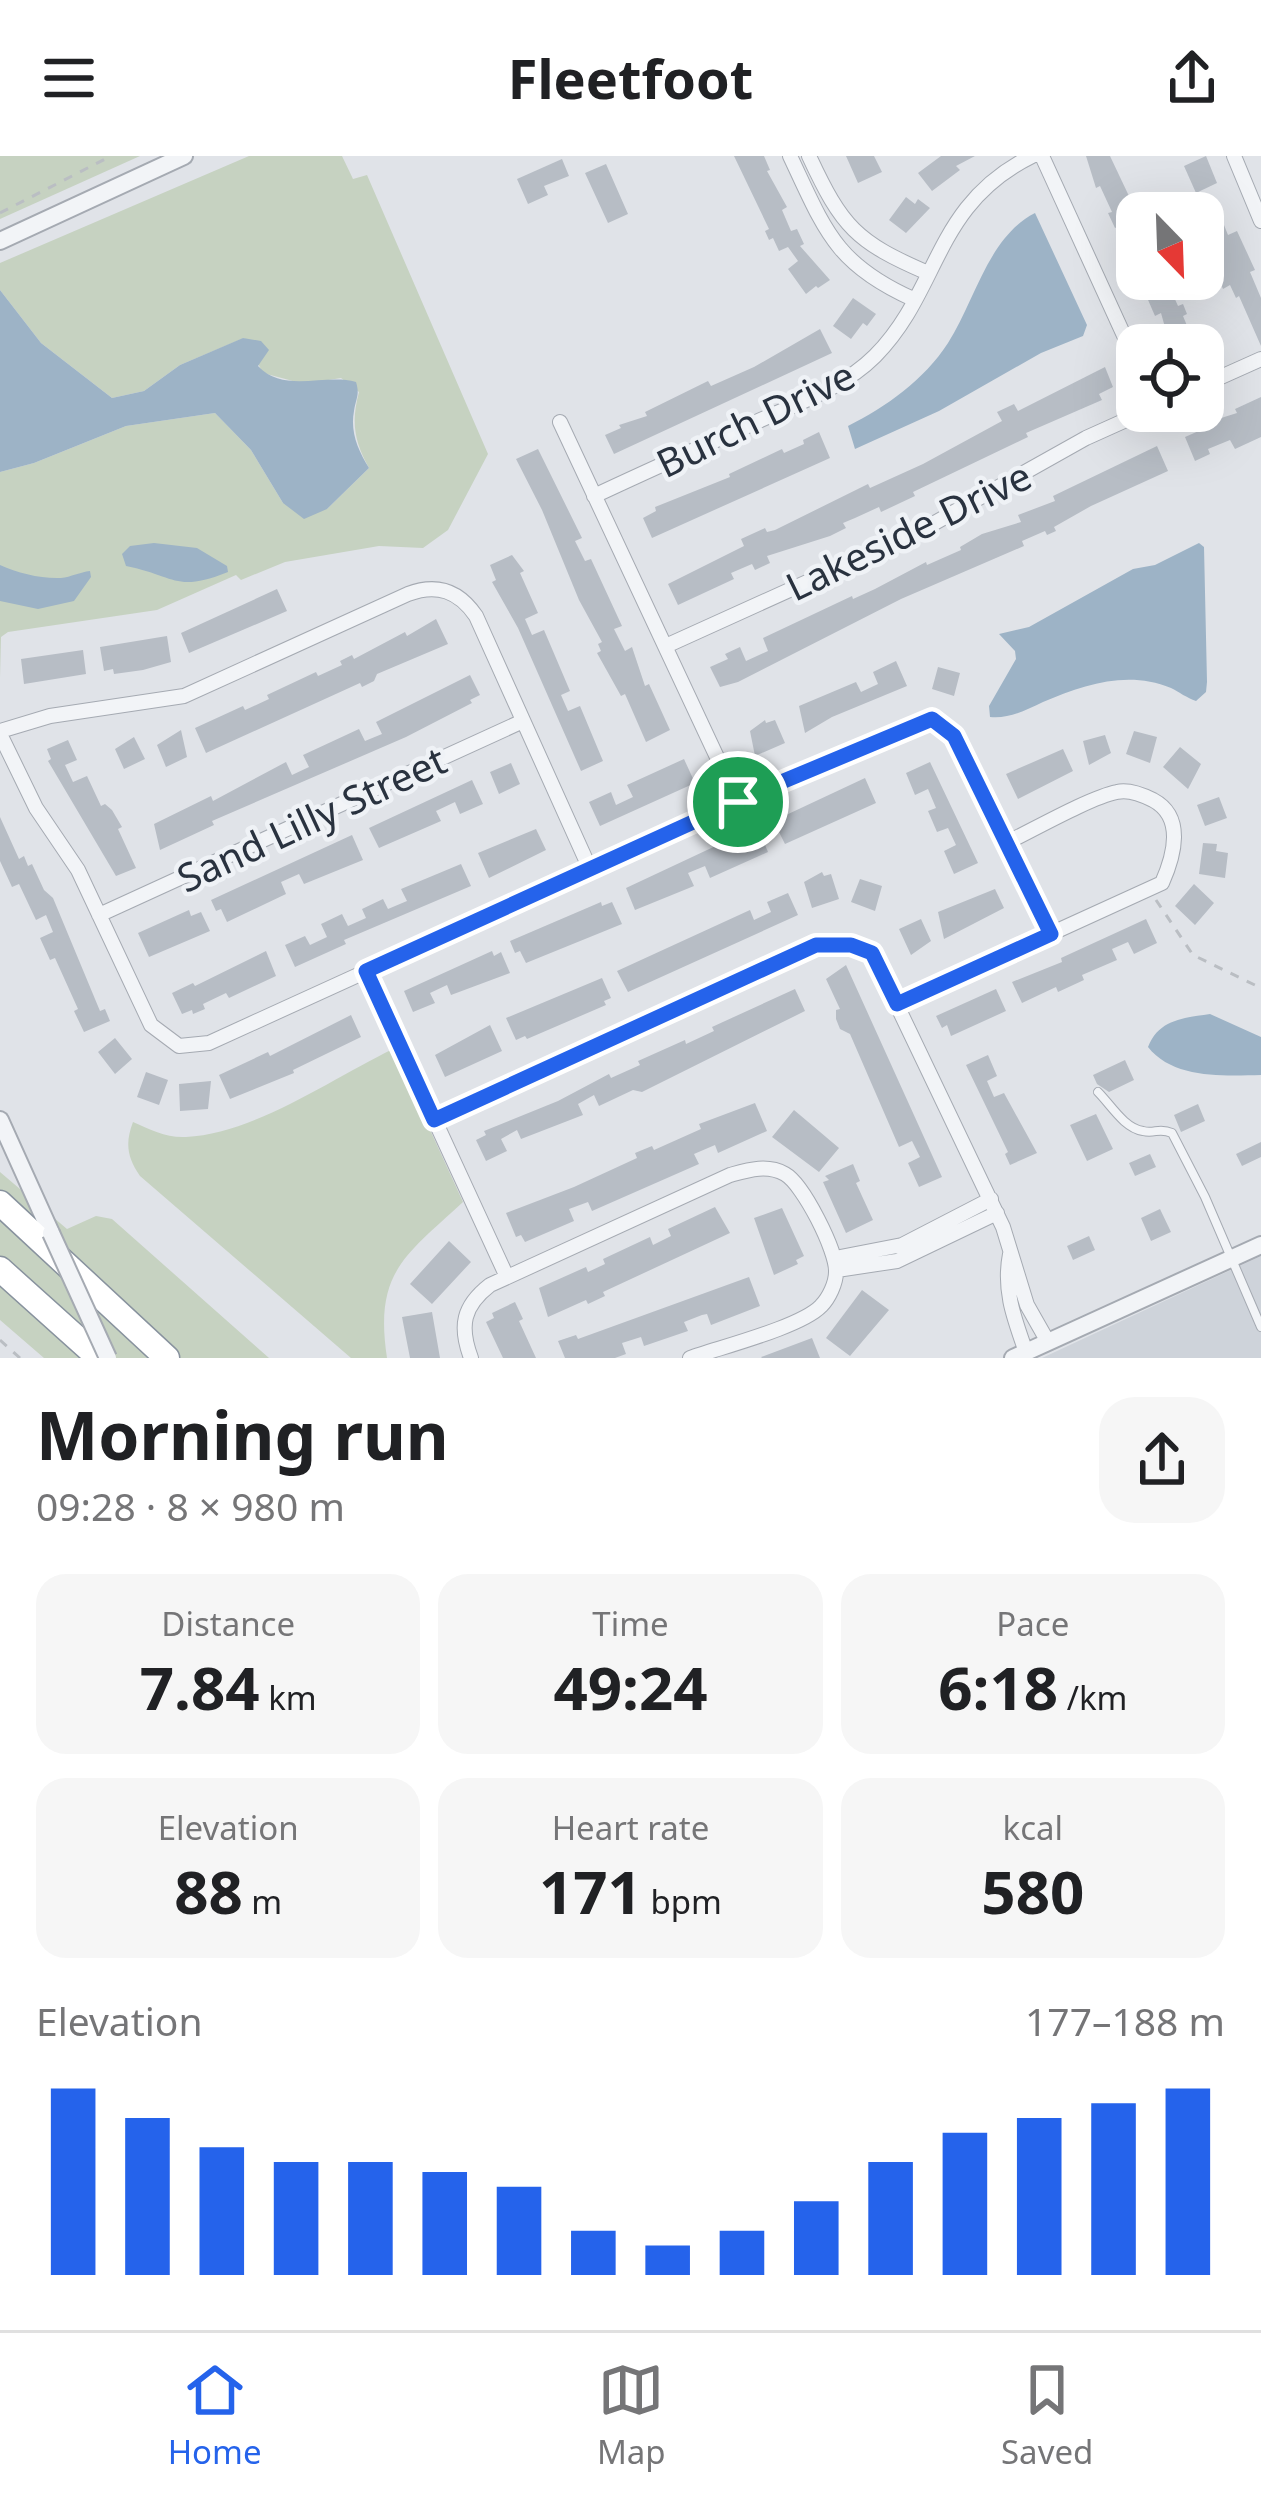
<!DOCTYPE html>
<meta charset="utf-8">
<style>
:root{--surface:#fff;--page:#f6f6f6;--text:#202124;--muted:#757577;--line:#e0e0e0;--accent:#2563eb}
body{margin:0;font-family:"Noto Sans",sans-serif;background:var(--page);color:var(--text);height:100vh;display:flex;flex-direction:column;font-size:45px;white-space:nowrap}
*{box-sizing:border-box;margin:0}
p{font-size:39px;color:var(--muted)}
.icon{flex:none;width:66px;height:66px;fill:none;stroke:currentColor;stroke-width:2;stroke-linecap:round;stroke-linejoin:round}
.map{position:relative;height:1202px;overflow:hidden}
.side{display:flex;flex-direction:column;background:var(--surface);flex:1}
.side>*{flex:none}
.needle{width:78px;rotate:157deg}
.buttons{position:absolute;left:1116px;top:36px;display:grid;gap:24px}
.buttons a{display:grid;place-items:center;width:108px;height:108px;border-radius:24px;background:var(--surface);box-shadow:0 12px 48px #0002;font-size:60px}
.pin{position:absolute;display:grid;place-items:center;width:102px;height:102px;color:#fff;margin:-51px;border:6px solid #fff;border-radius:50%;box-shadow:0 3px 12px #0007}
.round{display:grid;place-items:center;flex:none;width:126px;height:126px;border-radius:36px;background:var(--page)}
.headline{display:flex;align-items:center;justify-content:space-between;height:204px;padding:0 36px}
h1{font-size:66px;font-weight:700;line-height:90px}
.stats{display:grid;grid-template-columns:repeat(3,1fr);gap:18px;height:204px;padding:12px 36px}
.stats div{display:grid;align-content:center;border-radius:30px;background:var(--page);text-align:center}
.stats b{font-size:60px;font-weight:700}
.stats small{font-size:33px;font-weight:400}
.stats p{font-size:33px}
.chart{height:336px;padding:24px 36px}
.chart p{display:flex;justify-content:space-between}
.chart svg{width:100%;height:216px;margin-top:12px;stroke:var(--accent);stroke-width:6}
header{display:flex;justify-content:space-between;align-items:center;height:156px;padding:0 36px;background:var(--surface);font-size:54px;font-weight:700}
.menu{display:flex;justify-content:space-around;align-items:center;height:168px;border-top:3px solid var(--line);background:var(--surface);font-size:33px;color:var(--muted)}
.menu a{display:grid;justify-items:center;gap:6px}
.menu .current{color:var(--accent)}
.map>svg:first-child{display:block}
.built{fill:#ced3da}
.green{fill:#c6d2c1}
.water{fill:#9db3c6}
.building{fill:#b7bdc5}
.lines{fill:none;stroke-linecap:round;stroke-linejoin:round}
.service-casing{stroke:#a5aab2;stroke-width:10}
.minor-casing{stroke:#a5aab2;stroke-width:16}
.tertiary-casing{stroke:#a5aab2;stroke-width:20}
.motorway-casing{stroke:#88929e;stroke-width:27}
.path{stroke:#babec3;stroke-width:3;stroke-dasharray:9 9;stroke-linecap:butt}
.service{stroke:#f2f4f7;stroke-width:8}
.minor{stroke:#f2f4f7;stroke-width:14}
.tertiary{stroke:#f2f4f7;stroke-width:16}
.motorway{stroke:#fff;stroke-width:24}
.tertiary-bridge-casing{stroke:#a5aab2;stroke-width:20;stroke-linecap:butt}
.tertiary-bridge{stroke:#f2f4f7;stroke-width:16}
.route-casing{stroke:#fff;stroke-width:24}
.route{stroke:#2563eb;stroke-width:15}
.labels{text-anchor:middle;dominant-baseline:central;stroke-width:9;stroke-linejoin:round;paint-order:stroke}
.street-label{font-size:39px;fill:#29323f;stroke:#eff2f6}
</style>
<header><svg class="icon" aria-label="menu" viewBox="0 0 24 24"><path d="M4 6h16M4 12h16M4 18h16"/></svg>Fleetfoot<svg class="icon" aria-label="share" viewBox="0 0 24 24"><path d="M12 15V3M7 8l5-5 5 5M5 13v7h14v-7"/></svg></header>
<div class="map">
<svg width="1261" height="1202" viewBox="0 0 1261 1202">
<rect width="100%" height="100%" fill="#e0e3e8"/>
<path class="built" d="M1261,1100V1202H1042Z"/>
<path class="green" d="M0,0H140L0,63Z
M249,0H342L353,23L367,19L488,298L448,374L423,392L379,390L285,406L241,424L236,419L157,454L8,476L1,481L0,522V316L34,307L126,270L215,257L251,294L283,347L327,353L369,312C354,285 351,266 359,236L341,222L304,228L263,217L244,182L180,209L144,235L112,242L41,187L0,134V107Z
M393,893L463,1046C405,1100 374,1116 387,1202H351L140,1020C127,1001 125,987 133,966C151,974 166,982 186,981C254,978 333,922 393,893Z
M0,1016L67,1073L96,1060L112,1063L269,1202H44L0,1164Z"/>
<path class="water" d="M1035,57L1087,169L1083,180L1041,197L939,255L855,293L848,270C886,251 924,224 948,187C975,145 988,81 1035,57Z
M0,134L41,187L112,242L144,235L180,209L243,182L261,185L269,194L258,210C284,238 325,217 356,226C360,239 356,242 354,255C350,276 358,294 369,312L327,353L304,363L283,347L251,294L215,257L126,270L34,307L0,316Z
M154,387L197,392L227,410L228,416C175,437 176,420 126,410L122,398L130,390Z
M1199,387L1204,391L1207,526L1206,536L1196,545C1187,542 1179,536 1171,532C1127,514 1084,529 1043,546C1026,554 1009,563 990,561L989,550L1016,503L1015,495L999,478L1029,471L1133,413L1155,409Z
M0,409C18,417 41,423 61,422C71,421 80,416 90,415L91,421L74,445L38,453L0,445Z
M1210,858L1261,881V919C1224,920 1173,923 1148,891C1159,863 1184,862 1210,858Z"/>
<path class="building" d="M734,0H764L770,14L767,15L787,51L782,54L791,75L797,73L804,88L800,90L830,124L818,132L816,130L806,138L788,113L798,105L788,91L779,95L773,82L769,84L765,75L769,73Z
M846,0H874L882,16L858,27Z
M941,0H975L956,10L960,14L932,35L918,17Z
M1086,0H1110L1137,57V79L1128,83L1119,70L1115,72L1108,57L1112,56L1100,30L1096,32Z
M1206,0L1217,27L1196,37L1184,10Z
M562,3L569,20L544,30L548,39L528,48L517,23Z
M606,8L628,58L608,67L585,17Z
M906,41L915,48L918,43L930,52L906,77L889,64Z
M1224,69L1228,79L1237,75L1255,114L1250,116L1261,142V190L1239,140L1236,142L1230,129L1223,133L1216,117L1222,114L1206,77Z
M1139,123H1166L1178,150L1183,148L1187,158L1183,160L1195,189H1170L1161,157L1155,160Z
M853,142L876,158L867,170L863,167L851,183L833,170Z
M820,173L832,197L614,298L605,279L621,272L619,269L647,260L645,256L708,225L711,230L754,211Z
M1105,211L1113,231L1099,238L1102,244L1026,277L1028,281L913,336L915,340L881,356L879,351L855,362L843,367L846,372L830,380L767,400L770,407L755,414L752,408L731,417L734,423L678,449L668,428L744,390L741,383L765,372L767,376L775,374L868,328L870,332L923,308L1002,265L997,256L1014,248L1018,255Z
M1261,241V281L1235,293L1230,284L1208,293L1210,298L1195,305L1185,281L1201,274L1199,269L1237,257L1235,253Z
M819,276L830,302L652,382L643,362L656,355L655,351L730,321L729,318L782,293L784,297L804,288L803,284Z
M1157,290L1168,315L1091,350L1054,371L1056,375L1047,379L1045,375L1022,385L1024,390L901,443L738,526L720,531L710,511L728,503L725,498L740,491L746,505L768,495L763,482L852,440L853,443L875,433L926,406L927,409L961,394L960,391L982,378L1021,366L1018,359L1055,345L1053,340Z
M538,293L582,382L575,385L585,405L591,403L622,470L614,473L625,495L632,491L645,530L649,528L670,574L646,586L625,538L621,540L597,497L601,495L598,488L602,486L579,444L542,354L516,303Z
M512,399L524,415L520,417L538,457L525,463L532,479L544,474L570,535L561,539L568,555L580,550L603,605L581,615L518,472L492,426L496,424L490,409Z
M277,433L287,455L189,497L181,477Z
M436,463L448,488L377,518L374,525L362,531L360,527L206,597L195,572L243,550L245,554L269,543L267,539L316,516L318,520L342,509L340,505L352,499L354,503L405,476L407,480Z
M167,480L171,506L143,514L114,518L113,513L104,515L100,491Z
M83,494L86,518L24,528L21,503Z
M896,505L907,530L832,561L805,577L799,550L856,526L861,536L878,528L873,516Z
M938,511L960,517L954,540L932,533Z
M470,519L480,539L470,544L472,547L406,581L212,665L214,669L160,694L154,668L211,640L213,645L286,606L292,619L309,611L303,599L359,573L365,585L382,578L376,566Z
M765,564L766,567L775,564L785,587L755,600L750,575Z
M181,574L187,601L166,611L157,589Z
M1134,575L1157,581L1150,607L1126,598Z
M1105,579L1111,597L1089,609L1083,585Z
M134,581L145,603L124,613L115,593Z
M68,584L77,604L65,609L73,626L87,620L101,650L105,648L112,654L122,671L118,673L136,712L116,720L48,605L51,603L47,593Z
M1180,591L1201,608L1188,633L1163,611Z
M1063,593L1073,615L1018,643L1006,618Z
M684,603L695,627L600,670L589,646L611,636L616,649L633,641L627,629Z
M930,606L978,707L954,718L944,695L956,689L948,672L937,676L928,655L936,652L928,633L915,639L906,617Z
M511,607L520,628L499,638L490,616Z
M865,622L876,647L785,688L779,676L763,684L768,696L710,722L705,710L688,717L694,730L635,754L626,732L722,687L724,691L770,670L769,667Z
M472,624L483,648L460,658L455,646L436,655L441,665L379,692L369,672Z
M1219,641L1227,662L1205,670L1197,649Z
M0,661L19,703L24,700L28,710L32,708L44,734L53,742L100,855L105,853L110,865L84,876L74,855L78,853L55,802L50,804L40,782L53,776L46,759L36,764L19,728L12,731L0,705Z
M536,673L546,694L489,722L478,697Z
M352,679L363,704L304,728L299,718L281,726L286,738L227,766L221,753L216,755L211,744Z
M1203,687L1217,688L1216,695L1228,697L1225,722L1199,718Z
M461,708L471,730L344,784L346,788L295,811L285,789L305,780L310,789L327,781L321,768L342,758L348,770L366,762L362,753L383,743L388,753L407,745L401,733Z
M822,716L824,720L831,718L839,743L812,752L804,726Z
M860,723L882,730L875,755L851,746Z
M1194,728L1214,747L1195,769L1175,750Z
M995,733L1004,752L944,783L938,756Z
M788,737L798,759L628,836L617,815L750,754L754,764L771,756L767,746Z
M601,746L602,750L612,746L622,768L526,807L520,795L515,797L510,785Z
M189,754L191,760L201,756L210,775L149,801L138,777Z
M921,763L931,785L911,799L899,773Z
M1146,763L1157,787L1134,798L1128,786L1112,793L1117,804L1082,819L1084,824L1058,836L1056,831L1022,847L1012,826L1062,806L1061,802Z
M266,795L276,820L229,842L226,837L203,848L205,853L193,858L192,854L182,858L172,837L193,827L195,830Z
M492,795L494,800L501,796L510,817L451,839L447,829L430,837L435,847L413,856L404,835Z
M846,809L942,1021L919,1031L908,1007L920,1001L912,985L899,991L850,878L840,873L836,863V854L840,853L826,823Z
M602,822L611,842L604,845L606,849L527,883L525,880L516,884L506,862Z
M795,833L805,855L642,936L633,934L599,950L594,939L578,948L583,959L521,983L517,974L501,983L507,995L486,1005L476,984L486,979L484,975L558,945L609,918L611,922L640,909L638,905L685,884L686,888L714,875L712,871Z
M996,833L1006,855L951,880L947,869L942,872L936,860Z
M351,859L361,881L293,914L294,917L230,943L219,919L268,896L270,900Z
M490,869L502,895L445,921L435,899Z
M115,882L132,903L115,918L98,896Z
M988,899L997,920L987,925L994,941L1004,937L1037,997L1010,1009L1005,998L1008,996L966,909Z
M1125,904L1134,924L1109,936L1097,928L1093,919Z
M146,916L168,924L159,949L137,941Z
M211,925L208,953L180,955L179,928Z
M755,947L767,975L718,997L715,989L694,998L699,1008L592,1055L588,1046L569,1053L574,1065L525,1086L521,1079L516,1081L506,1057L574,1031L637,1002L635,997L652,990L654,994L701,973L699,968Z
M1198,948L1205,965L1181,976L1174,959Z
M794,954L839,992L819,1016L772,981Z
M1096,958L1113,993L1087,1005L1070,969Z
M1261,986V1001L1242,1010L1236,998Z
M1150,998L1156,1011L1135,1020L1129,1007Z
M853,1008L860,1025L856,1027L873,1064L846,1077L823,1026L829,1024L825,1020Z
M715,1051L730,1077L603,1136L605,1140L588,1148L586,1144L548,1161L539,1132L586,1111L588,1116L605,1108L603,1103L650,1081L653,1089L671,1080L668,1073Z
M782,1052L804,1100L796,1104L798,1108L774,1119L754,1062Z
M1160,1053L1171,1076L1151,1085L1141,1062Z
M1089,1080L1095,1094L1073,1104L1067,1090Z
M449,1085L471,1106L432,1148L410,1128Z
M749,1121L760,1150L711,1169L707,1158L702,1159L684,1166L688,1175L644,1190L641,1181L622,1187L626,1198L615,1202H565L558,1185L576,1179L578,1183Z
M862,1134L889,1154L850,1200L826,1182Z
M515,1146L523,1163L519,1165L536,1202H503L486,1166L494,1162L492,1157Z
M432,1156L440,1202H410L402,1161Z
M812,1182L820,1202H762L761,1201Z"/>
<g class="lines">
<g class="service-casing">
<path id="service" d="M1098,936C1111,949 1124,972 1143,975C1155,978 1159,971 1172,977L1205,1041L1261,1171"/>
</g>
<g class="minor-casing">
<path id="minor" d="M790,0C825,74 835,108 913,143
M809,0C842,71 856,86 928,117
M1042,0L1137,208
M1234,0L1261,65
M1203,229L1261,203
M560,266L738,646
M594,340C647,315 701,291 754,267C795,248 842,233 875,200C941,133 933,49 1032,0
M668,489L922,374L1086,282L1146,255
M0,575L50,560L184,540L408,438C437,427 459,435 476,460L590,713
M0,578L36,652L78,714L151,869L179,890L209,887L779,627L932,563L954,580L1050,778
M99,759L523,565
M366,815L507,1121
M897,848L1162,727C1174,700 1185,661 1153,644C1143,639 1129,633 1117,636C1091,641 1033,674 1006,687
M434,964L816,789H851L872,797L1003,1071L1027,1149L1048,1186
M1010,1098C1003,1134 1014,1162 1026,1196
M835,1102L902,1089L991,1043
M837,1114L897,1105L997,1057
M471,1202C459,1170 463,1150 490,1129L730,1019C748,1014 767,1008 785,1018C803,1028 837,1095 836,1116C836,1127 829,1142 821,1150C801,1171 721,1191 690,1202"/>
</g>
<g class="tertiary-casing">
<path id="tertiary" d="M0,85L184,0
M0,964L51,1077
M1013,1202L1261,1089"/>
</g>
<g class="motorway-casing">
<path id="motorway" d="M0,1047L167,1202
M0,1113L99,1202"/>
</g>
<path class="path" d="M0,57L111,0
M1156,744L1193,799L1261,832
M0,1184L20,1202"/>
<use href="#service" class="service"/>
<use href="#minor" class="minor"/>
<use href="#tertiary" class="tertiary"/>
<use href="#motorway" class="motorway"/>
<g class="tertiary-bridge-casing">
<path id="tertiary-bridge" d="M51,1077L108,1202"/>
</g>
<use href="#tertiary-bridge" class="tertiary-bridge"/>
</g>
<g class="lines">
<g class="route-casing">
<path id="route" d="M932,563L954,580L1051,778L897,848L872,797L851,789H816L434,964L366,815L779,627Z"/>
</g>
<use href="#route" class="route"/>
</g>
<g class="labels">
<g class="street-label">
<text transform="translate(755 262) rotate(-26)">Burch Drive</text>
<text transform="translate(908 374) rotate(-26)">Lakeside Drive</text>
<text transform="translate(311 662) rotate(-25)">Sand Lilly Street</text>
</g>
</g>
</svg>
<div class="buttons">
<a><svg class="needle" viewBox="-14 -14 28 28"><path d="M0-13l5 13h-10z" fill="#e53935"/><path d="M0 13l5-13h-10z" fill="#757577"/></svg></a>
<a><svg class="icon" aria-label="locate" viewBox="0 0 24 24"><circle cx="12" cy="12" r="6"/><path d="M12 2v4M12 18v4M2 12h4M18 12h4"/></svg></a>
</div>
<div class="pin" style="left:738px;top:646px;background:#1e9e55"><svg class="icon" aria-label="arrive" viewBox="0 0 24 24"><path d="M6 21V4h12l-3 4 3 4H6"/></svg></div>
</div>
<section class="side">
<div class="headline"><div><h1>Morning run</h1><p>09:28 · 8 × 980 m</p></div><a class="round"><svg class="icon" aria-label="share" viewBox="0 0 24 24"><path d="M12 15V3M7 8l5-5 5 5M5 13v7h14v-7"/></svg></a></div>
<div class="stats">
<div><p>Distance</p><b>7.84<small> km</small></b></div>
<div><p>Time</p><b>49:24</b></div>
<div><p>Pace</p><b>6:18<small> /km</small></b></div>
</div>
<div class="stats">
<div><p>Elevation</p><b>88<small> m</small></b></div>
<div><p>Heart rate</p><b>171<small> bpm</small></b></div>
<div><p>kcal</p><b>580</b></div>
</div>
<div class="chart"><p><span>Elevation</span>177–188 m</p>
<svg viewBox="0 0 160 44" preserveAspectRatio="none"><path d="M5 44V6M15 44V12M25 44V18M35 44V21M45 44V21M55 44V23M65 44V26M75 44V35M85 44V38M95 44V35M105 44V29M115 44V21M125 44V15M135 44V12M145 44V9M155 44V6"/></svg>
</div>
</section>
<nav class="menu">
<a class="current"><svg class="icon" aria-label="home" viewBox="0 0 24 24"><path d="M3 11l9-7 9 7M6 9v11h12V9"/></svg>Home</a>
<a><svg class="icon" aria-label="map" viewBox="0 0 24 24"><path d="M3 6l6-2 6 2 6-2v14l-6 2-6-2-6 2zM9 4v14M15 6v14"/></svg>Map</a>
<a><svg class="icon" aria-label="saved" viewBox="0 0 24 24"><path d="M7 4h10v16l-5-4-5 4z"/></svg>Saved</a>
</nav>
